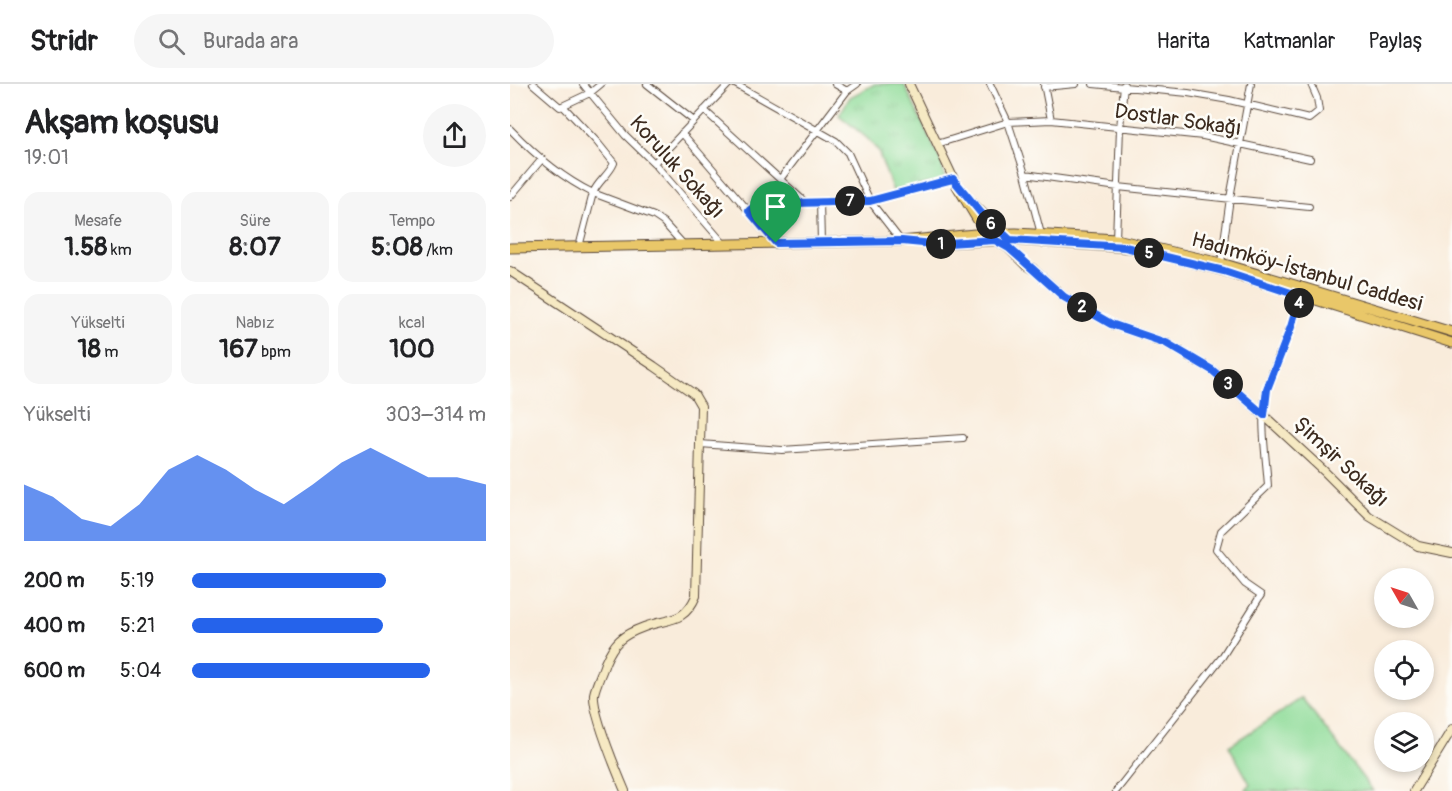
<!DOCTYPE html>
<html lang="tr">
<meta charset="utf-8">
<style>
:root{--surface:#fff;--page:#f6f6f6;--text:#202124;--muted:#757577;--line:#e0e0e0;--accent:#2563eb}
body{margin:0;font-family:Pangolin,sans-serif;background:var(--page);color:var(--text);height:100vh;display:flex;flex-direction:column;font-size:22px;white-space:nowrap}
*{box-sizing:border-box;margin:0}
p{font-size:20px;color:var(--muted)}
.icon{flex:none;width:33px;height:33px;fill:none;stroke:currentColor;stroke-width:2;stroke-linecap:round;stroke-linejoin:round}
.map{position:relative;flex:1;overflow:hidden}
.side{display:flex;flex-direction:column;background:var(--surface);width:510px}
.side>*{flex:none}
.needle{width:39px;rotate:309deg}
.buttons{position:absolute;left:864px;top:484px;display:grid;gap:12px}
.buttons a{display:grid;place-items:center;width:60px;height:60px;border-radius:50%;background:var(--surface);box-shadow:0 3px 9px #0003;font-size:30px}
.pin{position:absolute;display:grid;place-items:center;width:51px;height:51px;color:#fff;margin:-62px -26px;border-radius:50% 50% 50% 0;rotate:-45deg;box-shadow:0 0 6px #0007}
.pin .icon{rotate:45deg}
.km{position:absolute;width:30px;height:30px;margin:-15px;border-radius:50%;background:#222;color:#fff;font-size:16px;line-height:30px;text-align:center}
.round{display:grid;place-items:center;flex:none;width:63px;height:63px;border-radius:32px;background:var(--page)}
.overview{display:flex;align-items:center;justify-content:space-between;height:102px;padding:0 24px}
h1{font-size:33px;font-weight:700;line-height:45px}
.stats{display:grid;grid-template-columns:repeat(3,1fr);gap:9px;height:102px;padding:6px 24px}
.stats div{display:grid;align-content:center;border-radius:15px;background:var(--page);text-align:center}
.stats b{font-size:26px;font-weight:700}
.stats small{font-size:16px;font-weight:400}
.stats p{font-size:16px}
.chart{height:168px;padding:12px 24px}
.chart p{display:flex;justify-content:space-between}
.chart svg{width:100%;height:108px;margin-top:6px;fill:var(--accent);opacity:.7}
ul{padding:0 24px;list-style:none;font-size:20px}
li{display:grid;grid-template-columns:96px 72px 1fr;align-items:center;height:45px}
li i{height:15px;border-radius:8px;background:var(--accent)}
header{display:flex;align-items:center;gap:36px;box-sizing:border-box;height:84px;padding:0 30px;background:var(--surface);border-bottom:2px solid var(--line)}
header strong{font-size:28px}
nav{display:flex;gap:33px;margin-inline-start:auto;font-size:21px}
.search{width:420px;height:54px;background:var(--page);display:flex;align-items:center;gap:15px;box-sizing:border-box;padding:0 21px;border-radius:33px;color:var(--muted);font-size:22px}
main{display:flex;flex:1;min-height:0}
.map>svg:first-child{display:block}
.grass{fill:#8fdc99;stroke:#65835c;stroke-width:1.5}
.park{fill:url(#park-tufts);stroke:#65835c;stroke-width:1.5}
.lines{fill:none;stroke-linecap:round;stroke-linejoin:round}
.street-casing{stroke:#58473a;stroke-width:8}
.secondary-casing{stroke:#58473a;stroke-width:10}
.primary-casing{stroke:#58473a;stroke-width:11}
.street{stroke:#fff;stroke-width:6}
.secondary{stroke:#f6e9c3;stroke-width:8}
.primary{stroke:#e9c769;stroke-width:9}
.route-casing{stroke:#fff;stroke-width:12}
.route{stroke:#2563eb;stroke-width:8}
.labels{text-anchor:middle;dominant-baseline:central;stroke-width:5;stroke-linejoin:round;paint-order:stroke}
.street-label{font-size:21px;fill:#3b2a1e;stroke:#fdfcf7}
</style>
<header>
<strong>Stridr</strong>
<div class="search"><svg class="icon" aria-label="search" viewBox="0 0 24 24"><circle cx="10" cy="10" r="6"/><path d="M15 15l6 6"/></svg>Burada ara</div>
<nav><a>Harita</a><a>Katmanlar</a><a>Paylaş</a></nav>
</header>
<main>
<section class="side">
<div class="overview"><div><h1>Akşam koşusu</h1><p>19:01</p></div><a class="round"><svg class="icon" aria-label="share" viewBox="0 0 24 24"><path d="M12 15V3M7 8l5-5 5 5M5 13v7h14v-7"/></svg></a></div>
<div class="stats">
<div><p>Mesafe</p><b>1.58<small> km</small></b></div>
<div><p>Süre</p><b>8:07</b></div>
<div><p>Tempo</p><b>5:08<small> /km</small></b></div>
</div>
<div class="stats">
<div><p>Yükselti</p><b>18<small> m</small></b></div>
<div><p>Nabız</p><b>167<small> bpm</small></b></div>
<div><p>kcal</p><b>100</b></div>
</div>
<div class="chart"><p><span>Yükselti</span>303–314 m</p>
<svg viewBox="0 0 160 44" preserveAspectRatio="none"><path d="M0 44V21L10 26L20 35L30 38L40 29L50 15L60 9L70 15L80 23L90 29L100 21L110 12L120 6L130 12L140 18L150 18L160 21V44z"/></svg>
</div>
<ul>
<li><b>200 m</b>5:19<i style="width:66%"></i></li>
<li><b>400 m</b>5:21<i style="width:65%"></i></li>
<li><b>600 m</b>5:04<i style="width:81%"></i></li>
</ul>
</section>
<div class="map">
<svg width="942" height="707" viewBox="0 0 942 707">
<defs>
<pattern id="park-tufts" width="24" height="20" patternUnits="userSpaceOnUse" patternTransform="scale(1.5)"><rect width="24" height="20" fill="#8fdc99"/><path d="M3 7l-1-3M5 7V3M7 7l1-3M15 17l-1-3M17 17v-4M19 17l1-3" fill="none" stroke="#7cbd83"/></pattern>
</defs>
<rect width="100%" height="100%" fill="#fdfcf7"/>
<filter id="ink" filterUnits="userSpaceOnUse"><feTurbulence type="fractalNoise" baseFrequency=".0167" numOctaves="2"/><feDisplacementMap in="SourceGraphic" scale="12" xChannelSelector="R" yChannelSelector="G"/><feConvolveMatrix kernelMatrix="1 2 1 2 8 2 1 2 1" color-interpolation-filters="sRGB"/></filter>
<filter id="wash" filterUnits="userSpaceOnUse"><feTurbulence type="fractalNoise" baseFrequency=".008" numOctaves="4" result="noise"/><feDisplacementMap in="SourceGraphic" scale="24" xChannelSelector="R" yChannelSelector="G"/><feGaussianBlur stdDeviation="1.35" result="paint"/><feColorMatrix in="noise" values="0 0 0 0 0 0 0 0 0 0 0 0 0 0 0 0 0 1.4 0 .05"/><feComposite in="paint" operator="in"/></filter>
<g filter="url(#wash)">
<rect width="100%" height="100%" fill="#f9ecdb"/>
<path class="grass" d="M792,614L863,707H735L740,700L719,662Z"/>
<path class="park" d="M365,0H394L432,80L435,96L383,107L368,67L358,55L329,31L340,13Z"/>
</g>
<g filter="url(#ink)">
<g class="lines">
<g class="street-casing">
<path id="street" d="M23,0L50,23L80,9L91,0
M73,0L115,51L144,79L214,160
M137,0L184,37
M225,0L326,57L338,69L360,117L391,157
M325,0L337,7
M480,0L498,38L515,90L531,150
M534,0L541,36
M583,0L678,9L719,16L799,35L809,27L807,14L801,0
M534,3L566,0
M53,22L87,58L104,79C99,91 88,97 83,109L144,132L153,138L173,160
M194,26L296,119
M0,45C24,70 52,94 83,109L69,163
M172,49L266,159
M427,60L498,38L541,36L693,52L800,75
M144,79L219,0
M515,90L608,103L799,123
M271,94L337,7L347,0
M0,113L32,75
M310,118L311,158
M239,127L248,120L360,117L443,95
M606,155L610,44L614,1
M711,179L720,114L741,0
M190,360L272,366L453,354
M606,707L712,573L751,511L735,500L706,465L711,447L758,402C756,371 749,334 757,304C766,273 784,244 790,212"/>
</g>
<g class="secondary-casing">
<path id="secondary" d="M399,0L447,102
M523,185L554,213L601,240L656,259L702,286L748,326L814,387L859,432L908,462L942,469
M0,187L144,282L184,310L191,322L186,512C174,540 158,534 134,543C112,551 104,558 95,579C92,589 86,600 84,610C82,629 107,688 115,707
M904,707L942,645"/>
</g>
<g class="primary-casing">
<path id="primary" d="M447,102L476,150L499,164L516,181L523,185
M459,116L494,151
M419,160L500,156L620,164
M0,164L391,157L465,150L506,149L606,155L711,179L942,248
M663,174L714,187L942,259"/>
</g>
<use href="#street" class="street"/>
<use href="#secondary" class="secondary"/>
<use href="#primary" class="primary"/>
</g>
</g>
<g class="lines" filter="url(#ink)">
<g class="route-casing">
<path id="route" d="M443,95L471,129L500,156L615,163L714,187L790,212L781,243L757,305L754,331L702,286L656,259L601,240L554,213L499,164L485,156L423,160L392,157L266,159L239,127L248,120L360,117Z"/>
</g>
<use href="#route" class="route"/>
</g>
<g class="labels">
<g class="street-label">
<text transform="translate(668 36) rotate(8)">Dostlar Sokağı</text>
<text transform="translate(167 83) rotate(48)">Koruluk Sokağı</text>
<text transform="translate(797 188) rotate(16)">Hadımköy-İstanbul Caddesi</text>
<text transform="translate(831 378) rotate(43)">Şimşir Sokağı</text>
</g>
</g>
</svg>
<div class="buttons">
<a><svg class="needle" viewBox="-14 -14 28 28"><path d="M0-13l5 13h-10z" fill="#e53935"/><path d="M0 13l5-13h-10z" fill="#757577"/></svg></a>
<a><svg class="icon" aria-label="locate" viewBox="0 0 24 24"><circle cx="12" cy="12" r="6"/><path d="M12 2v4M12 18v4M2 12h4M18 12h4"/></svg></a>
<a><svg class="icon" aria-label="layers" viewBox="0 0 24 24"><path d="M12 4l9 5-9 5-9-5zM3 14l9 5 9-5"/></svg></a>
</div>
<div class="pin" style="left:266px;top:159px;background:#1e9e55"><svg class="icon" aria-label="arrive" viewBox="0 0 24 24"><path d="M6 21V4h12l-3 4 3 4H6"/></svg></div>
<b class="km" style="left:431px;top:160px">1</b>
<b class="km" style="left:572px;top:223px">2</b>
<b class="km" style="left:718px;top:300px">3</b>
<b class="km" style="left:789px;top:219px">4</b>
<b class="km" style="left:639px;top:169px">5</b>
<b class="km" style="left:481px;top:140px">6</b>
<b class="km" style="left:340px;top:117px">7</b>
</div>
</main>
